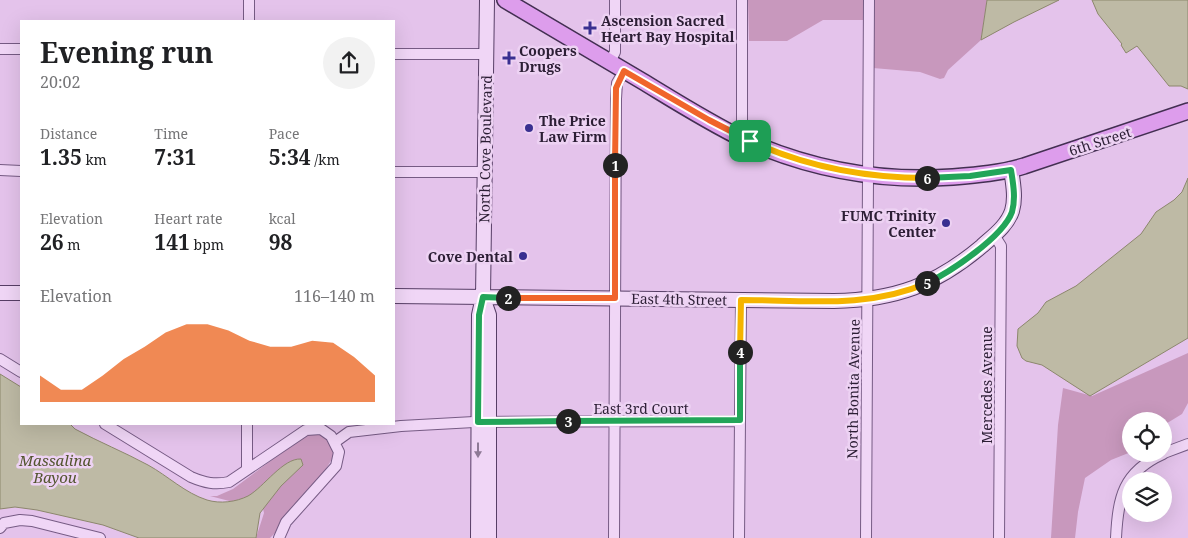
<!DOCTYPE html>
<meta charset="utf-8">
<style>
:root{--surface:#fff;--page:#f2f2f2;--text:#202124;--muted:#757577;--accent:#ea580c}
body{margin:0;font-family:"Noto Serif",serif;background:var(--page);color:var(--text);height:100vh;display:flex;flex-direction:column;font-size:19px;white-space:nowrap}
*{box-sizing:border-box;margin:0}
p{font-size:16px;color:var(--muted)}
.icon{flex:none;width:28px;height:28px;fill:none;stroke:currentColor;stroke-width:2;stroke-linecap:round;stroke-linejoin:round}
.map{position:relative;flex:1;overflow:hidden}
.details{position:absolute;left:20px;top:20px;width:375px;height:405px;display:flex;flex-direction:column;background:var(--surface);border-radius:0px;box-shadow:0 5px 20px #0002}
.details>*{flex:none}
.fabs{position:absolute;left:1122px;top:412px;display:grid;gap:10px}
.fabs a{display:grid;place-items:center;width:50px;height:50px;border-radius:50%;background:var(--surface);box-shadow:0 5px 20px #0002;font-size:25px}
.pin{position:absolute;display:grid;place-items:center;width:42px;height:42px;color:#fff;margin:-21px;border-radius:10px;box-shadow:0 2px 8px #0006}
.km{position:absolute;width:25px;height:25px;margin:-12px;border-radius:50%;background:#222;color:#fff;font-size:14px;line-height:25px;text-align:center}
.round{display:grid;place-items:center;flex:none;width:52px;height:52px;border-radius:26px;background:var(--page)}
.head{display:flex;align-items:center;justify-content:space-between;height:85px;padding:0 20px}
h1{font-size:28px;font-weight:700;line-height:38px}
.stats{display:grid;grid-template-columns:repeat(3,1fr);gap:8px;height:85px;padding:5px 20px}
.stats div{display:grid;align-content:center}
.stats b{font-size:21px;font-weight:700}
.stats small{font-size:14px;font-weight:400}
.stats p{font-size:14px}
.chart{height:140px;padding:10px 20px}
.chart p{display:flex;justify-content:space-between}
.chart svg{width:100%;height:90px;margin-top:5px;fill:var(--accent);opacity:.7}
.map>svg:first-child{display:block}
.green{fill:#c898bd}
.water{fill:#bebaa5;stroke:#8c876d}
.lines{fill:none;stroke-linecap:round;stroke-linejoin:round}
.street-casing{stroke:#765b84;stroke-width:12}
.secondary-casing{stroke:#573e66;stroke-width:16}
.primary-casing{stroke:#432f52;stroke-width:18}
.street{stroke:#f0d6f6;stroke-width:10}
.secondary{stroke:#f0d6f6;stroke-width:14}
.primary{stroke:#dd9dec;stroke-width:15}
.oneway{fill:#8e7a96}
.split-1-casing{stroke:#fff;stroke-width:10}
.split-2-casing{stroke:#fff;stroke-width:10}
.split-3-casing{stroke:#fff;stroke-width:10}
.split-4-casing{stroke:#fff;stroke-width:10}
.split-5-casing{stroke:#fff;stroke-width:10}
.split-6-casing{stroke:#fff;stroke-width:10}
.split-7-casing{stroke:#fff;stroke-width:10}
.split-1{stroke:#f0652b;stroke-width:6}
.split-2{stroke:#f0652b;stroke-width:6}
.split-3{stroke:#22a559;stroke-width:6}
.split-4{stroke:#22a559;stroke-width:6}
.split-5{stroke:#f5b400;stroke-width:6}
.split-6{stroke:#22a559;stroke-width:6}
.split-7{stroke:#f5b400;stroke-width:6}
.poi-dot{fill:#392f90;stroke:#edd2f3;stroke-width:2}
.labels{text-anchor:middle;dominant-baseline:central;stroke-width:5;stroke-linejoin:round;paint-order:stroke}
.poi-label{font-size:14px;font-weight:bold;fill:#2c1e35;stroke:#edd2f3;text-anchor:start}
.street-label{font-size:14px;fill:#2c1e35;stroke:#edd2f3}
.water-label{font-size:15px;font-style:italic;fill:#52542e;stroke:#edd2f3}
</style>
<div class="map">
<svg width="1188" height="538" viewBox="0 0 1188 538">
<rect width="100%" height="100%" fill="#e4c3eb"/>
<path class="green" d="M748,0H864V20H823L787,41H749Z
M872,0H987L981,40L948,70L944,78L940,79L920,72L873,68Z
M1188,353V403L1182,414L1164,425V421H1131V452L1111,460L1085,478L1078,512L1075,538H1051L1058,425L1063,388L1092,396Z
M306,434H321L327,438L334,451L333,457L326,469L288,513L278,530L270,538H256L264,513L262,504L237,503L210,496H217L233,489Z"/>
<path class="water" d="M987,0H1059L1014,22L981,40Z
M1092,0H1188V89L1181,86H1169L1137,46L1126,53L1121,45L1122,44L1098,14Z
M1188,178V338L1090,396L1042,365L1026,361L1022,358L1017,346L1018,329L1038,313L1046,302L1076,286L1141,234L1156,212L1174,200L1182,192Z
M0,374L21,387V424H70L75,429C99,442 124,452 148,465C168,476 185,493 207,500C220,504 236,502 248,496C264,487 283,458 301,459L303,465L281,486L260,513L256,538H139L103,525L37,510L15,507L0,509Z"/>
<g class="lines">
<g class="street-casing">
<path id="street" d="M249,0V21
M0,49H21
M394,54H486
M610,62L615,52V0
M742,138V0
M0,170L21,171
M394,172H485
M994,235L1001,246L999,538
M0,359L21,372
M105,424L191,477C205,483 215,485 229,482L306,430L321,429L331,436L339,452L336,466L286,522L279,538
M247,424V470
M335,442L349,432L401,426L474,422L740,421
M1164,453L1188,444
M0,528L4,523L20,520L32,521L100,538
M614,538L616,99L617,83L624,71
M739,538L741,300
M866,538L869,0
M1116,538C1118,497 1123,472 1163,454"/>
</g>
<g class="secondary-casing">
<path id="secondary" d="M0,293H21
M394,296L834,301C895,300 936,285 982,246C993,236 1007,226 1012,211C1016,198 1013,183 1011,169
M483,298L489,315V538
M478,538L479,315L483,297L487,0"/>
</g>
<g class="primary-casing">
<path id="primary" d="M505,0C550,27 596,54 642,81C675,101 708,122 743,139C809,169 881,182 953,177C977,175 1001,173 1024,166L1188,111"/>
</g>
<use href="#street" class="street"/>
<use href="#secondary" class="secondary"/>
<use href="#primary" class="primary"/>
</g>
<defs><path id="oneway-solid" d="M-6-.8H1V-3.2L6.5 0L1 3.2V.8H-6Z" transform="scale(1.25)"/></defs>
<use class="oneway" href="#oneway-solid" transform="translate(478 450) rotate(90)"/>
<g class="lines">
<g class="split-1-casing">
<path id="split-1" d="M615,165L616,88L624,71L709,120L750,141"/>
</g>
<g class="split-2-casing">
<path id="split-2" d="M508,298H615V165"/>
</g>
<g class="split-3-casing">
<path id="split-3" d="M508,298L483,297L479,315L478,422L568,421"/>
</g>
<g class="split-4-casing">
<path id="split-4" d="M568,421L740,420V352"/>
</g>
<g class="split-5-casing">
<path id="split-5" d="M740,352L741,300C803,300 868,309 927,283"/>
</g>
<g class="split-6-casing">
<path id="split-6" d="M927,283C950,272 1003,237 1012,212C1016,198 1013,183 1011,170L970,176L927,178"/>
</g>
<g class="split-7-casing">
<path id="split-7" d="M750,141C806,167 866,178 927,178"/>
</g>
<use href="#split-1" class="split-1"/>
<use href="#split-2" class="split-2"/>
<use href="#split-3" class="split-3"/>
<use href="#split-4" class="split-4"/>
<use href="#split-5" class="split-5"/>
<use href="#split-6" class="split-6"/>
<use href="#split-7" class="split-7"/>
</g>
<g class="poi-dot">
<path d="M587.5 20.5h5v5h5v5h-5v5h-5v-5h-5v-5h5z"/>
<path d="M506.5 50.5h5v5h5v5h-5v5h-5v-5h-5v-5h5z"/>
<circle cx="529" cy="128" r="5"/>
<circle cx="946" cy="223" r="5"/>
<circle cx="523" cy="256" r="5"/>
</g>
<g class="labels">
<g class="poi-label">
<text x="601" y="20">Ascension Sacred<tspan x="601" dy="16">Heart Bay Hospital</tspan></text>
<text x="519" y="50">Coopers<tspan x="519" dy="16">Drugs</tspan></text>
<text x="539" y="120">The Price<tspan x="539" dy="16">Law Firm</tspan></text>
<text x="936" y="215" text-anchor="end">FUMC Trinity<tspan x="936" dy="16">Center</tspan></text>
<text x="513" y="256" text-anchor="end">Cove Dental</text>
</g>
<g class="street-label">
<text transform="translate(1100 141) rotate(-18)">6th Street</text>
<text transform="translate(485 149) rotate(-89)">North Cove Boulevard</text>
<text transform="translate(679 299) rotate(1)">East 4th Street</text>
<text transform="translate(986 385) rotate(-90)">Mercedes Avenue</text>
<text transform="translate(853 389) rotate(-89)">North Bonita Avenue</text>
<text x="641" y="408">East 3rd Court</text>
</g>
<g class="water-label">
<text x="55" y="460">Massalina<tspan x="55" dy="17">Bayou</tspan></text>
</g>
</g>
</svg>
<div class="fabs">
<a><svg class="icon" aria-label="locate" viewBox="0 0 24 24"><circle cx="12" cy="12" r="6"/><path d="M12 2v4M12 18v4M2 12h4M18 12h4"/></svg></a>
<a><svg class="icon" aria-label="layers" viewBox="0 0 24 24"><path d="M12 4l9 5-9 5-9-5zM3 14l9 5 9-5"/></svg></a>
</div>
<div class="pin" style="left:750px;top:141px;background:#1e9e55"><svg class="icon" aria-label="arrive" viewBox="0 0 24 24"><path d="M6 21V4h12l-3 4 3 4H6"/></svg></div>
<b class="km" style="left:615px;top:165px">1</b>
<b class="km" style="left:508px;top:298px">2</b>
<b class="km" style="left:568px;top:421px">3</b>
<b class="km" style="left:740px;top:352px">4</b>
<b class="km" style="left:927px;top:283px">5</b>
<b class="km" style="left:927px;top:178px">6</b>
<section class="details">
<div class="head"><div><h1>Evening run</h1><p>20:02</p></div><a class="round"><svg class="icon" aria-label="share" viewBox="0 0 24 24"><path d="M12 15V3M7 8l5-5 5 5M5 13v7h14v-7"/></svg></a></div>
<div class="stats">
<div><p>Distance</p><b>1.35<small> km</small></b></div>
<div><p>Time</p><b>7:31</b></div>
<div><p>Pace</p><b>5:34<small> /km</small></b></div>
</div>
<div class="stats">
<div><p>Elevation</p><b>26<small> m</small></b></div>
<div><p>Heart rate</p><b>141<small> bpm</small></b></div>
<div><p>kcal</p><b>98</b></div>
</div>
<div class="chart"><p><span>Elevation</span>116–140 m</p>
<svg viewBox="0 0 160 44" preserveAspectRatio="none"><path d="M0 44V31L10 38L20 38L30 31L40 23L50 17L60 10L70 6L80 6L90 9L100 14L110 17L120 17L130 14L140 15L150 22L160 31V44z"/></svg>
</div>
</section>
</div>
